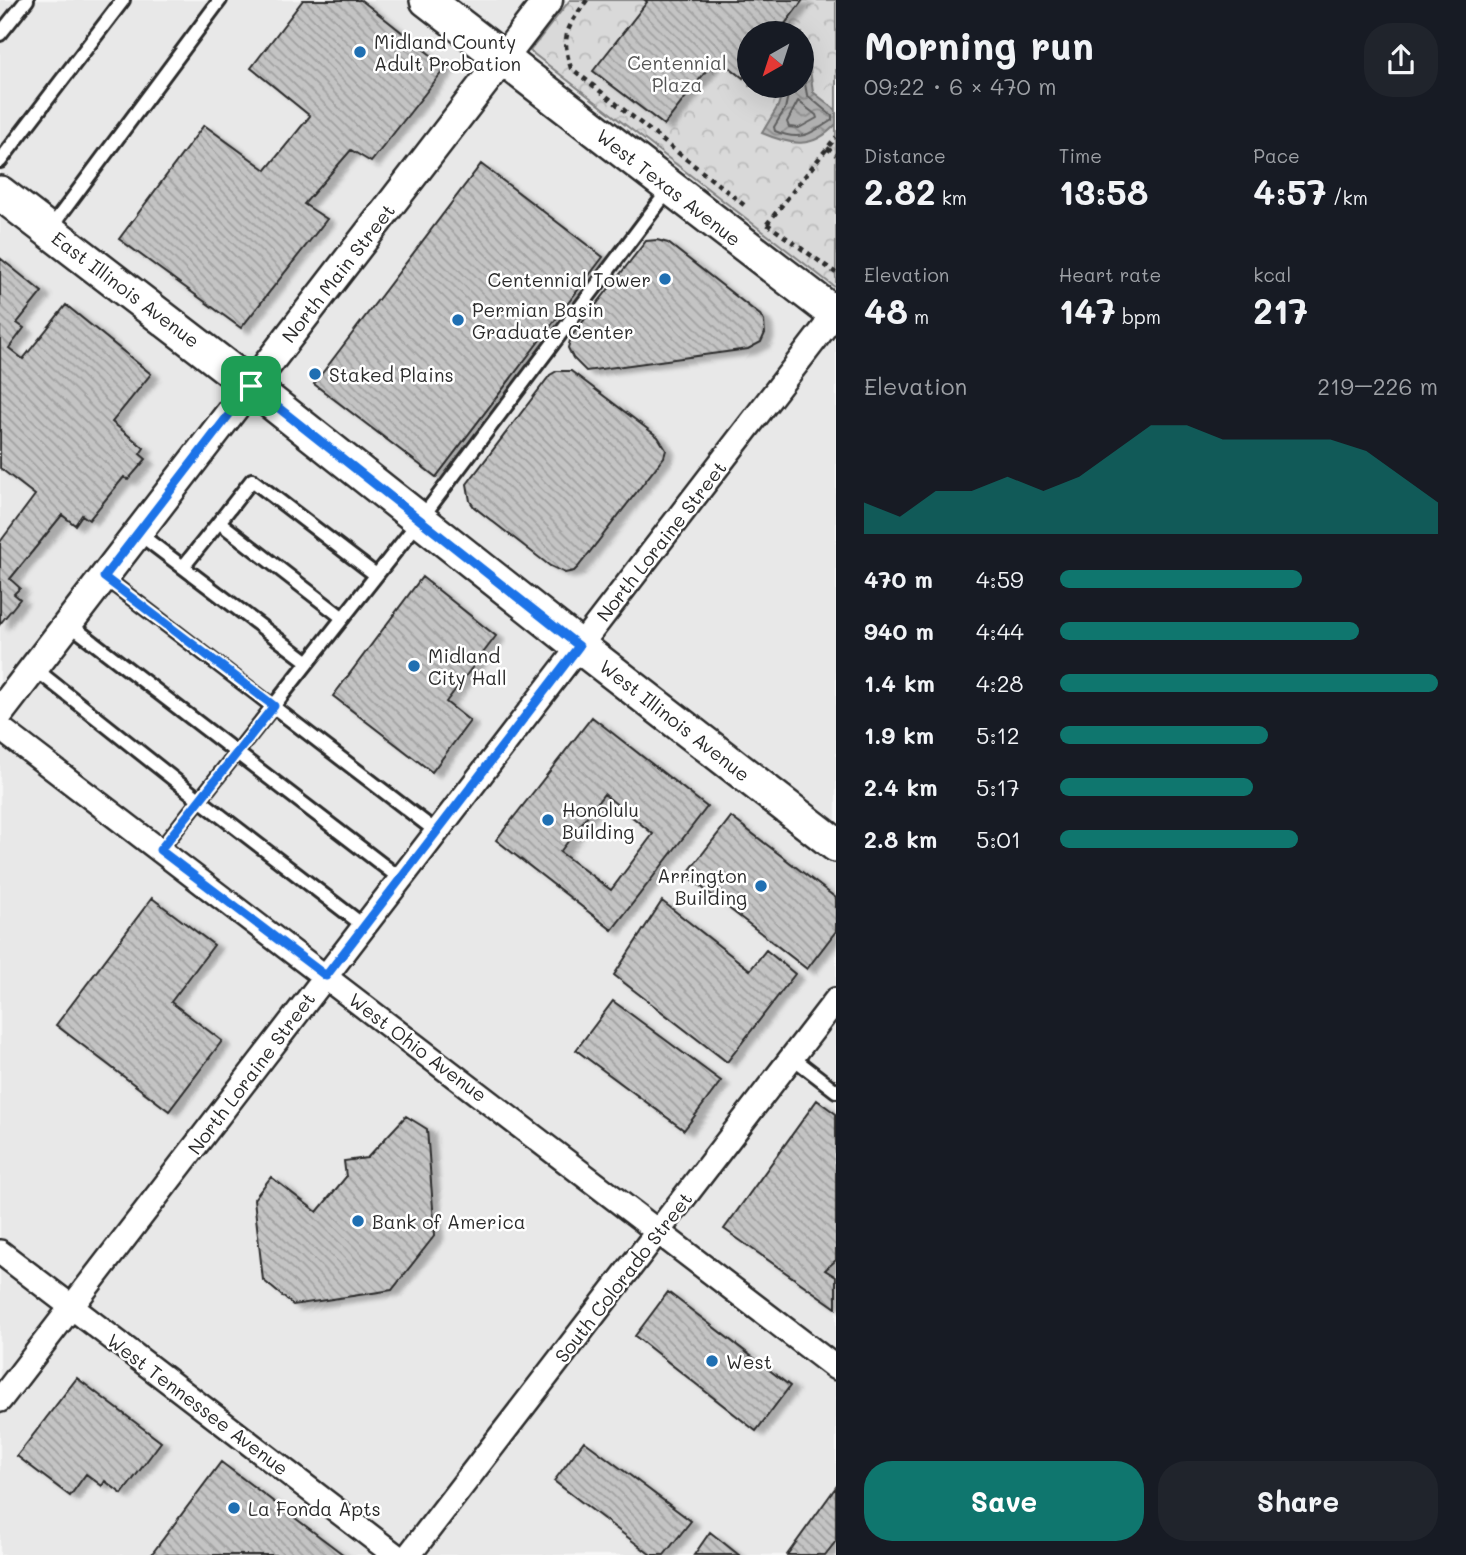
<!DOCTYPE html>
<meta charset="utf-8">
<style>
:root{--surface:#171b24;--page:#20242c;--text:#f1f3f6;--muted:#9ea1a6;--accent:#0f766e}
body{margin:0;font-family:Mali,sans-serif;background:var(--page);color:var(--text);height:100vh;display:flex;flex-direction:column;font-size:26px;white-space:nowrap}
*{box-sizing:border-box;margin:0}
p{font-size:23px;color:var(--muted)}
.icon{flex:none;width:38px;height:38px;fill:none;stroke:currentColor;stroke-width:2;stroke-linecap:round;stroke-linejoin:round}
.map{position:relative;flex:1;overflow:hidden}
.drawer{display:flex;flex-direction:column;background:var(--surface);width:630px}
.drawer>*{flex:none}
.needle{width:46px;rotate:219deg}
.tools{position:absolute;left:737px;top:21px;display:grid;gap:14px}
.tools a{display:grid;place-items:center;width:77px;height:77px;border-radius:50%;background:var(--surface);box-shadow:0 7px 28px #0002;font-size:35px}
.pin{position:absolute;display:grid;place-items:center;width:60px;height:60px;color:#fff;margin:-30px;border-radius:14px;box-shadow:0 4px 10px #0006}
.round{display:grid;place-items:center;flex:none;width:74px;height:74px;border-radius:28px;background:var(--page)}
.summary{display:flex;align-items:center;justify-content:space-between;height:119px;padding:0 28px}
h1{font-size:38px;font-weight:800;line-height:52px}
.figures{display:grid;grid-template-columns:repeat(3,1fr);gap:10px;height:119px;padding:7px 28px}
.figures div{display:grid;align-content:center}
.figures b{font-size:35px;font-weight:800}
.figures small{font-size:19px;font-weight:400}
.figures p{font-size:19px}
.chart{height:196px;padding:14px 28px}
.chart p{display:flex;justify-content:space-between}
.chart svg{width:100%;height:126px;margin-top:7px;fill:var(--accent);opacity:.7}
.primary-button{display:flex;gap:14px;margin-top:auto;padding:14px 28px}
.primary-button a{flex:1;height:80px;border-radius:28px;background:var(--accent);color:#fff;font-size:28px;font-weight:800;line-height:80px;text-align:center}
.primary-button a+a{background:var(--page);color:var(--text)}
ul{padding:0 28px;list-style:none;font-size:23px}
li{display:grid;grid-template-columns:112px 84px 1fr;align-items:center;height:52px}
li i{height:18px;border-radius:9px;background:var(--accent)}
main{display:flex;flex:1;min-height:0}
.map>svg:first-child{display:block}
.built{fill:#e8e8e8;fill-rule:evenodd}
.park{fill:url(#park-crowns);stroke:#828282;stroke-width:2;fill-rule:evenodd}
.water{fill:url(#water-waves);stroke:#7b7b7b;stroke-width:2}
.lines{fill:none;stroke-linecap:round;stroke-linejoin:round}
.shore{stroke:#606060;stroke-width:2}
.building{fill:url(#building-back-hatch);stroke:#2b2b2b;stroke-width:2;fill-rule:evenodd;filter:url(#shadow)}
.service-casing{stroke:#2b2b2b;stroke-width:18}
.minor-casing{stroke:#2b2b2b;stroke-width:28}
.tertiary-casing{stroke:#2b2b2b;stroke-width:33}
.secondary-casing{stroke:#2b2b2b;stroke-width:38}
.path{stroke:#2b2b2b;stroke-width:4.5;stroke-dasharray:5 5;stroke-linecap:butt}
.service{stroke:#fff;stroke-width:12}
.minor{stroke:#fff;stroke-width:23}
.tertiary{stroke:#fff;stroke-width:28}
.secondary{stroke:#fff;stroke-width:33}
.route-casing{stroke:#fff;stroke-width:14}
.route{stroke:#1a73e8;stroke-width:9}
.poi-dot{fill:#1f6fb2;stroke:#fff;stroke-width:2.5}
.labels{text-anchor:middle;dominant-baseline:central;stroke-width:5;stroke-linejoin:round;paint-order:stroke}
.poi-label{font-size:19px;fill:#2b2b2b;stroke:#fff;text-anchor:start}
.park-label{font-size:19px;fill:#565656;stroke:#fff}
.street-label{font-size:19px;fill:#2b2b2b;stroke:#fff}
</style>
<main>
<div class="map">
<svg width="836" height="1555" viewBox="0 0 836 1555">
<defs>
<pattern id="park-crowns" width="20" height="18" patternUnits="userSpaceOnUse" patternTransform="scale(1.75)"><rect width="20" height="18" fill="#d9d9d9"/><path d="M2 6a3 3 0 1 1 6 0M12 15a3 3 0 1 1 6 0" fill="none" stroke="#bababa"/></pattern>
<pattern id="water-waves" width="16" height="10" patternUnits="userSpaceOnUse" patternTransform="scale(1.75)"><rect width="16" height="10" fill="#b0b0b0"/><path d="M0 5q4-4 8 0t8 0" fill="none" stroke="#8f8f8f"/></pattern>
<pattern id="building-back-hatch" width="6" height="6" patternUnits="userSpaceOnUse" patternTransform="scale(1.75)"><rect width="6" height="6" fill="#c4c4c4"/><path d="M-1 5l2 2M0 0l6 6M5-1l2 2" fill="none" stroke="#9f9f9f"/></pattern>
<filter id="shadow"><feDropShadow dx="8" dy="4.5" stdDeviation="2" flood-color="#0004"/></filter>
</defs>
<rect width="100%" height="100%" fill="#f7f7f7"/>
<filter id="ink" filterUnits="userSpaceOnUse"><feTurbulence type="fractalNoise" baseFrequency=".0143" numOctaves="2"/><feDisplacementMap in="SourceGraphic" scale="14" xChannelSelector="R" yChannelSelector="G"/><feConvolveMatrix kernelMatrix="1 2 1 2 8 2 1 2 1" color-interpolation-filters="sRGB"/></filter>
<g filter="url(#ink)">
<path class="built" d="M0,0H836V1555H0ZM749,33H802V86H749Z"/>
<path class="park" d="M570,0H836V288L530,51ZM749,33H802V86H749Z"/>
<path class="water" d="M808,55L813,92L836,110V124C813,150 790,145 762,133L778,106L784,86H802V62Z"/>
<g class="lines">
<path class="shore" d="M790,86L785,109L774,127L775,131C800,142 811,134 832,120V116L807,95L802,67
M798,101L816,115L817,118L799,128L789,127L787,122Z"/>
</g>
<path class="building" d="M303,0H361L446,67L371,162L351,150L304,204L327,219L241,328L119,239L204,125L266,170L310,116L251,68Z
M645,0H803L778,33H749V70L743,78L717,57L664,125L593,71L647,2Z
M481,164L603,257L436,477L314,384Z
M657,240L668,243L760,315L764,321L765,333L761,342L748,349L586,371L573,358L568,348L571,337L646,241Z
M0,258L42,292L17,323L24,328L9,348L23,359L66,305L151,374L112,422L144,448L140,454L146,459L128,480L124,477L89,520L82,515L75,525L62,515L10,579L20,588L14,594L20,599L0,624V542L35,495L0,468Z
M557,371H571L658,437L666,450L664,457L578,567L574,571L565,573L550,566L474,507L470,501L467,484L550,375Z
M422,577L496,636L446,702L470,721L432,772L333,696Z
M592,717L707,807L612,930L496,840ZM604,794L653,834L611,890L560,852Z
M731,817L836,898V931L807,969L686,875Z
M152,898L214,945L171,1002L222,1041L169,1111L56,1025Z
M662,901L750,970L766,950L795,974L727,1062L614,975Z
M613,1001L721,1081L684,1130L576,1050Z
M817,1100L836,1114V1260L825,1270L836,1277V1308L724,1229Z
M406,1116L427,1129L435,1235L392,1290L293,1305L263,1280L254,1199L271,1177L317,1212L346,1177L344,1161L367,1158Z
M668,1292L790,1386L756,1431L635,1336Z
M77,1378L161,1442L122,1494L105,1481L102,1486L86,1474L70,1496L17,1456Z
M584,1441L691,1521L664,1555H651L554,1481Z
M221,1462L344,1555H151Z
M836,1487V1541L825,1555H787Z
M710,1532L739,1555H694Z"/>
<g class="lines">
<g class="service-casing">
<path id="service" d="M0,34L27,0
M0,161L123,0
M49,230L220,0
M219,522L252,480L376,575
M138,533L308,662
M183,567L219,522L343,618
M104,577L437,832
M68,623L401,879
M34,668L200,800L364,926
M160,850L420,520L670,188
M792,1057L836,1091"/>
</g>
<g class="minor-casing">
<path id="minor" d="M0,728L836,1368
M0,1252L395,1555
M0,1400L835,314
M409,1555L836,1000"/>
</g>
<g class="tertiary-casing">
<path id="tertiary" d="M0,712L548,0"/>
</g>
<g class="secondary-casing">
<path id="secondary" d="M427,0L836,315
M0,193L251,386L579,646L836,845"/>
</g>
<path class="path" d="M587,0C568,27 560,35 571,68L744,205
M827,148L836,155
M767,224L836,273
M767,224L836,137"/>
<use href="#service" class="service"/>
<use href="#minor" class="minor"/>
<use href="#tertiary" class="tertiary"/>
<use href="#secondary" class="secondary"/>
</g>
</g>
<g class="lines" filter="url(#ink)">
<g class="route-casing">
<path id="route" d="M251,386L579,646L326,976L160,850L274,706L104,577Z"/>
</g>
<use href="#route" class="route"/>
</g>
<g class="poi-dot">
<circle cx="360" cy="52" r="7"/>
<circle cx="665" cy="279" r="7"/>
<circle cx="458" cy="320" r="7"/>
<circle cx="315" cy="374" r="7"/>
<circle cx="414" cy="666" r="7"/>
<circle cx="548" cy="820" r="7"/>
<circle cx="761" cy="886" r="7"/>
<circle cx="358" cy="1221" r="7"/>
<circle cx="712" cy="1361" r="7"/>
<circle cx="234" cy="1508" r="7"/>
</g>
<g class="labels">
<g class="poi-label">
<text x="374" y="41">Midland County<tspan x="374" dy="22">Adult Probation</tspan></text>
<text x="651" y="279" text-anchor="end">Centennial Tower</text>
<text x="472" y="309">Permian Basin<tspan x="472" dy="22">Graduate Center</tspan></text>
<text x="329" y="374">Staked Plains</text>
<text x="428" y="655">Midland<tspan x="428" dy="22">City Hall</tspan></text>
<text x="562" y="809">Honolulu<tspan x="562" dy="22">Building</tspan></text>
<text x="747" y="875" text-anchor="end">Arrington<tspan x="747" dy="22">Building</tspan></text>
<text x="372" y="1221">Bank of America</text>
<text x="726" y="1361">West</text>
<text x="248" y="1508">La Fonda Apts</text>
</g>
<g class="park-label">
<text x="677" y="62">Centennial<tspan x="677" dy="22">Plaza</tspan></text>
</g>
<g class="street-label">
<text transform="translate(669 187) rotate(38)">West Texas Avenue</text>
<text transform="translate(338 273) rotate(-52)">North Main Street</text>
<text transform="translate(126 289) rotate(37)">East Illinois Avenue</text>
<text transform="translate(661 541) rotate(-52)">North Loraine Street</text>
<text transform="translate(675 720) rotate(38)">West Illinois Avenue</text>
<text transform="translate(418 1047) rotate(37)">West Ohio Avenue</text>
<text transform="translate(251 1073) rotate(-53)">North Loraine Street</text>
<text transform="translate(623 1277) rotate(-52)">South Colorado Street</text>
<text transform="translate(198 1404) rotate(37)">West Tennessee Avenue</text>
</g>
</g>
</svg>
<div class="tools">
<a><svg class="needle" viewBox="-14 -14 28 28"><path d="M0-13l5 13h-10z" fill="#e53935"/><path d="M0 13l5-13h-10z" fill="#9ea1a6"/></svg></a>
</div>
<div class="pin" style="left:251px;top:386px;background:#1e9e55"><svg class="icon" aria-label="arrive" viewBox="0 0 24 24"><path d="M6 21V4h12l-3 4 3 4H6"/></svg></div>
</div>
<section class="drawer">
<div class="summary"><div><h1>Morning run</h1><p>09:22 · 6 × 470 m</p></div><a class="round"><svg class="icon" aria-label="share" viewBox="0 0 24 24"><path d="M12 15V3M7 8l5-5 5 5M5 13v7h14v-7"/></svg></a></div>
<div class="figures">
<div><p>Distance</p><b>2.82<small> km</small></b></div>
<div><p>Time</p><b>13:58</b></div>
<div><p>Pace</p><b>4:57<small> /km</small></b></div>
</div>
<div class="figures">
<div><p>Elevation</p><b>48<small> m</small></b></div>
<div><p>Heart rate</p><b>147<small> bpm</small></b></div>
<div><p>kcal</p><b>217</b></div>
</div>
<div class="chart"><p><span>Elevation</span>219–226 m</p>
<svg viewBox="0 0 160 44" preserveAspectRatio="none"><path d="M0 44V33L10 38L20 29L30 29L40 24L50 29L60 24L70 15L80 6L90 6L100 11L110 11L120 11L130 11L140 15L150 24L160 33V44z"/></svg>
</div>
<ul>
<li><b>470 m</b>4:59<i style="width:64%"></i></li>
<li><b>940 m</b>4:44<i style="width:79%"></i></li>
<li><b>1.4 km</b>4:28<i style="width:100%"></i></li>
<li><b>1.9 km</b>5:12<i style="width:55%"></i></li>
<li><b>2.4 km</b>5:17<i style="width:51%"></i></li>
<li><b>2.8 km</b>5:01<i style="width:63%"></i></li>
</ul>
<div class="primary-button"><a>Save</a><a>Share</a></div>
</section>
</main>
